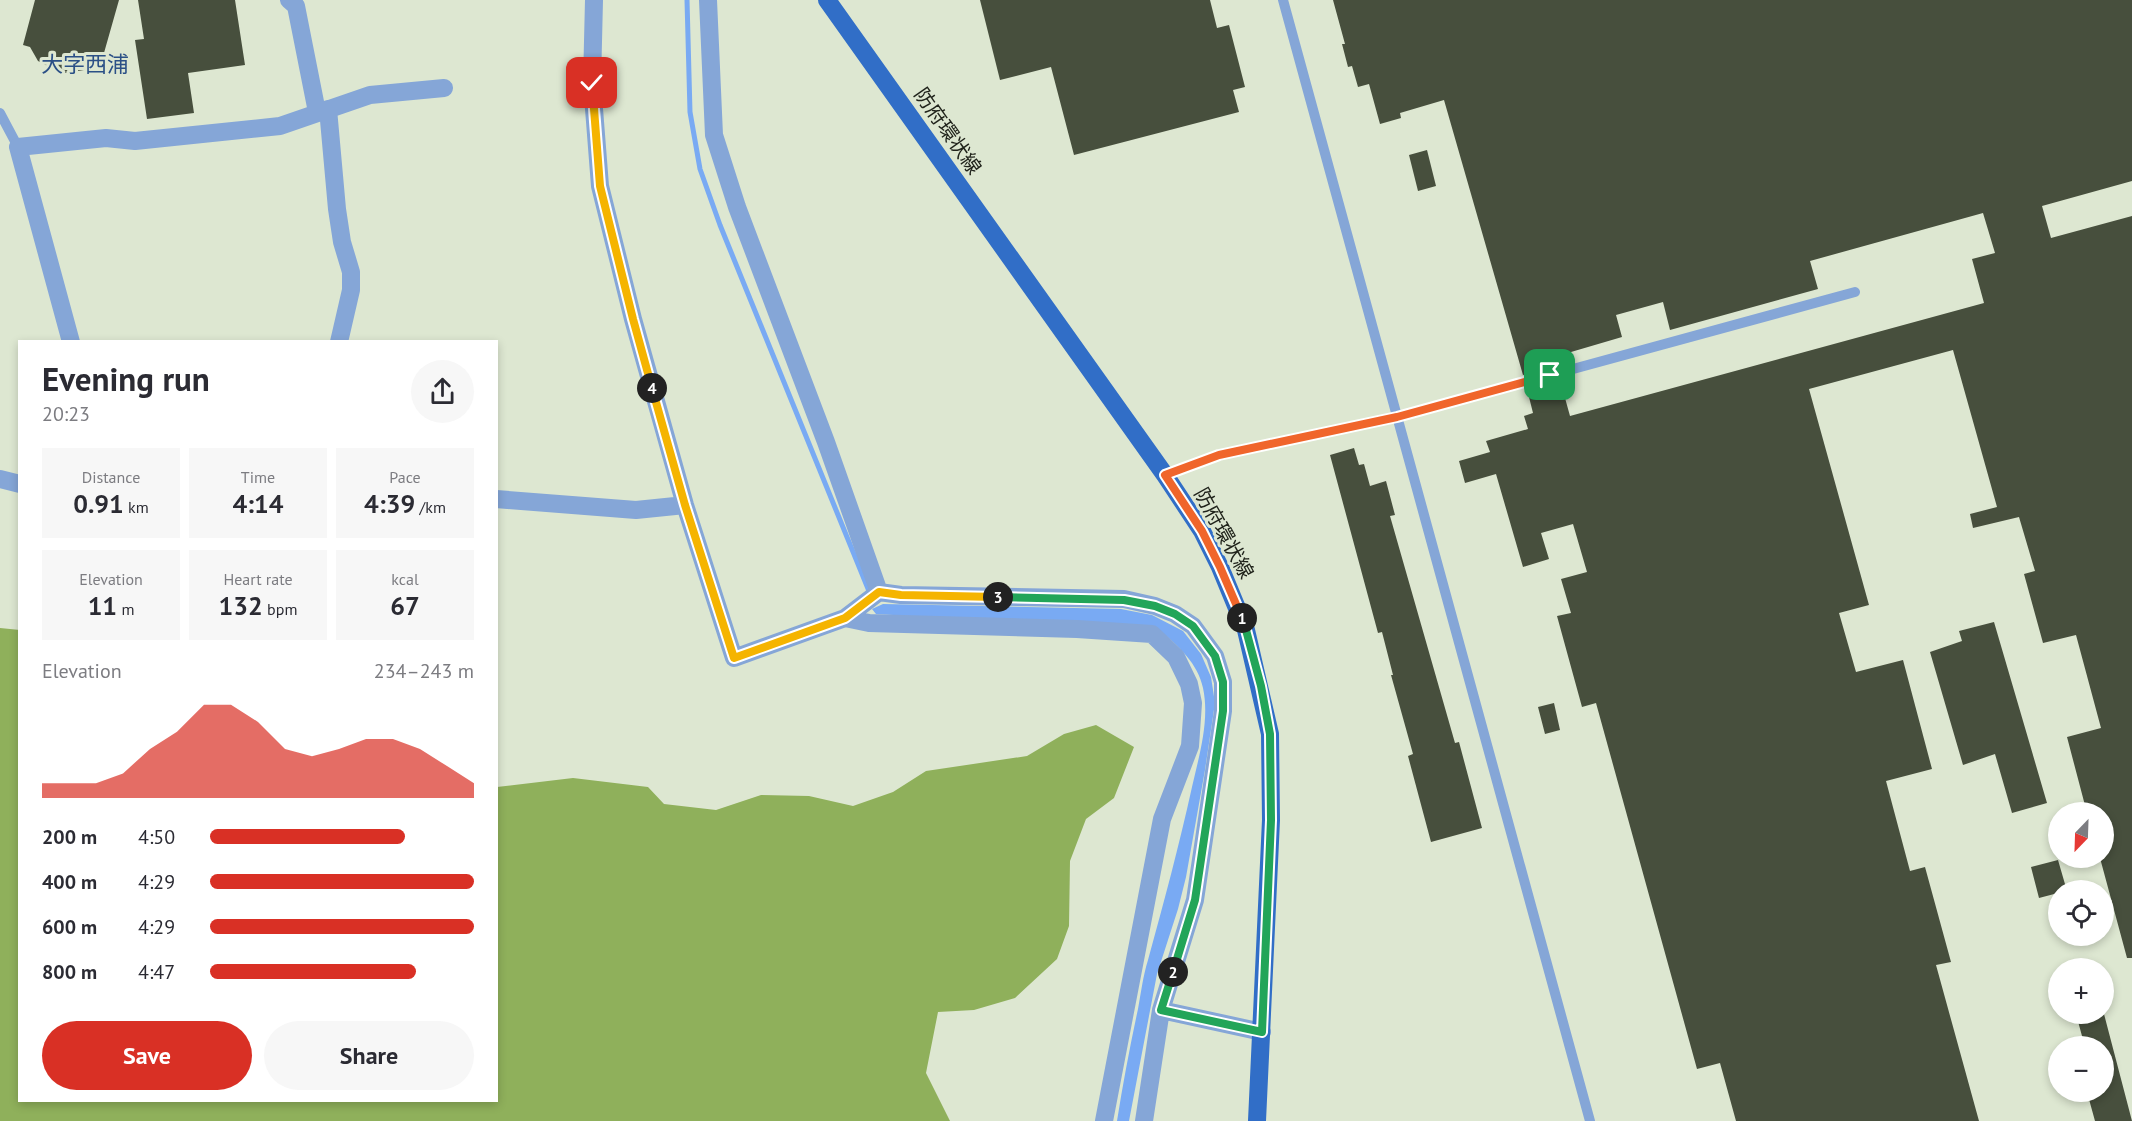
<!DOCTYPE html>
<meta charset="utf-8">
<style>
:root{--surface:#fff;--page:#f7f7f7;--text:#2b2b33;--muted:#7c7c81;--accent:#d93025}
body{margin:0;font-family:"PT Sans","Noto Sans JP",sans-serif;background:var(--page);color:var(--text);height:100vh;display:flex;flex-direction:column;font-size:22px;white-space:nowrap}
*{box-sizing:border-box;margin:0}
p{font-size:20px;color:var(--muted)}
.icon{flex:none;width:33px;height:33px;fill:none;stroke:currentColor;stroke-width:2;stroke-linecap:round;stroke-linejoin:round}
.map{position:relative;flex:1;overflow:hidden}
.side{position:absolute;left:18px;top:340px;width:480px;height:762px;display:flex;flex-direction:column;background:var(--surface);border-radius:0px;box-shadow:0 3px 9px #0003}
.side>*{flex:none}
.needle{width:39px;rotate:203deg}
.buttons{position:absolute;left:2048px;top:802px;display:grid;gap:12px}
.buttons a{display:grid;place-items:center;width:66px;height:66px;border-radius:50%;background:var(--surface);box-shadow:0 3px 9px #0003;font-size:30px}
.pin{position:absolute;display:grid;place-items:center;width:51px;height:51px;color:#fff;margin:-26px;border-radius:12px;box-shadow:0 3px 9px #0006}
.km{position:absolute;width:30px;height:30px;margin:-15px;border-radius:50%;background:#222;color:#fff;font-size:16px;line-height:30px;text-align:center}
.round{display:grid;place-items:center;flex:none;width:63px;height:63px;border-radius:32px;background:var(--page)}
.overview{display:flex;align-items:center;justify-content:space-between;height:102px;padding:0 24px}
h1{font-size:33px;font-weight:700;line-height:45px}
.metrics{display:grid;grid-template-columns:repeat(3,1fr);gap:9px;height:102px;padding:6px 24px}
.metrics div{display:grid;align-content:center;border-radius:0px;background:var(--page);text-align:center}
.metrics b{font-size:26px;font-weight:700}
.metrics small{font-size:16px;font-weight:400}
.metrics p{font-size:16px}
.chart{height:168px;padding:12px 24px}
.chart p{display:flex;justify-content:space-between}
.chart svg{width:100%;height:108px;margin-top:6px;fill:var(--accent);opacity:.7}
.primary-button{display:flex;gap:12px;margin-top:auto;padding:12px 24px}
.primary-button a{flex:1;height:69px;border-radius:36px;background:var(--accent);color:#fff;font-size:24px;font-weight:700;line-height:69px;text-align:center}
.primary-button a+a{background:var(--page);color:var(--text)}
ul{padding:0 24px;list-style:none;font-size:20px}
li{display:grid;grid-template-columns:96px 72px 1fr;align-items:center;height:45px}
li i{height:15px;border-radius:8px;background:var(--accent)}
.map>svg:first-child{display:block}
.forest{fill:#8fb05b}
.water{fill:#79aaf3}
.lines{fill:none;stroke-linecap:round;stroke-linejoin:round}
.stream{stroke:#79aaf3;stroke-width:5}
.building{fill:#474f3d}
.service{stroke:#85a6d7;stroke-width:10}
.minor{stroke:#85a6d7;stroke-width:18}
.primary{stroke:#316ec7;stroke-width:18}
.split-1-casing{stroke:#fff;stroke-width:12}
.split-2-casing{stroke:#fff;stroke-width:12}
.split-3-casing{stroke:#fff;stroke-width:12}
.split-4-casing{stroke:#fff;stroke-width:12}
.split-5-casing{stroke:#fff;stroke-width:12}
.split-1{stroke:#f0652b;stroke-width:8}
.split-2{stroke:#22a559;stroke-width:8}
.split-3{stroke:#22a559;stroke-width:8}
.split-4{stroke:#f5b400;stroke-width:8}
.split-5{stroke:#f5b400;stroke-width:8}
.labels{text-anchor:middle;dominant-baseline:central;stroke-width:6;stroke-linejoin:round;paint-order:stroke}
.street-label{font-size:20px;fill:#20231b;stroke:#dde7d1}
.quarter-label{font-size:22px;fill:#2b5086;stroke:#dde7d1}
</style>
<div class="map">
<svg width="2132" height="1121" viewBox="0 0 2132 1121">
<rect width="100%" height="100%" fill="#dde7d1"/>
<path class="forest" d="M0,628L20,630V1101H496L497,787L573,778L648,787L664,804L716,810L761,795L809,796L853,806L893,792L926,771L1027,756L1064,734L1096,725L1134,747L1114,798L1086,819L1070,861L1069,926L1057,959L1015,998L974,1010L938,1012L926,1073L950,1121H0Z"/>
<path class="water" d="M883,604L1121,609L1152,615L1183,631L1201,654L1211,677L1215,703L1205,770L1186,877L1178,909L1157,974L1129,1121H1117C1123,1083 1130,1046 1138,1009C1141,993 1143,976 1148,960C1164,902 1179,846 1192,787C1199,756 1210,720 1203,688C1198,664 1179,646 1160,631L876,614L872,609Z"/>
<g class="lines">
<path class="stream" d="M687,0L690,112L700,169L720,225L871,596"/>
</g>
<path class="building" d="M35,0H119L100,67L92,64L84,70L65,73L55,70L38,61L30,47L23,45Z
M138,0H235L245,65L188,73L194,113L147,119L135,40L144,39Z
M980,0H1210L1217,28L1229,25L1245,87L1233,90L1239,112L1074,155L1051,67L1000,80Z
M1333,0H2132V181L2042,206L2051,238L2132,216V958H2127L2100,858H2103V813H2087L2067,737L2101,728L2076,635L2043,643L2024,574L2035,571L2019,517L1973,528L1970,514L1997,507L1953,350L1809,389L1869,605L1839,613L1856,672L1903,660L1932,769L1886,781L1910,871L1925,867L1951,962L1936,965L1979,1121H1736L1720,1063L1697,1069L1596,703L1582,707L1557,616L1571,613L1561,579L1587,572L1573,524L1541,533L1549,559L1523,567L1496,474L1465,483L1459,461L1490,452L1486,441L1528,429L1524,416L1533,413L1527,389L1560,380L1570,416L1984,303L1972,259L1995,253L1983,213L1810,261L1818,289L1670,330L1663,302L1616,315L1622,337L1554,357L1556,366L1523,375L1444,100L1400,113L1401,118L1380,124L1369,84L1358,87L1352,66L1348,67L1342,44H1345Z
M1427,150L1436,186L1418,191L1409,155Z
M1354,448L1359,465L1364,464L1370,486L1386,481L1395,515L1390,516L1455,743L1459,742L1482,828L1431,842L1408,756L1413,754L1391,675H1393L1382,632L1378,633L1330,455Z
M1994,622L2047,803L2012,813L1995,754L1963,765L1930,652L1962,641L1959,631Z
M1554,703L1560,730L1545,734L1538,707Z
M2058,860L2067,891H2058V893L2039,898L2031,867Z
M2076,1014H2104L2132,1121H2095L2087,1092H2103V1047H2085Z"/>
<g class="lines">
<path class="service" d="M1283,0L1590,1121
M0,113L18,147
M1165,475L1219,455L1397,417L1855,292"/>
<path class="minor" d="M289,0L296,6L317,112
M594,0L592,83L600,186L633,319L685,505L734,658L845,618L879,592L901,595L1124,599L1155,606L1175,614L1193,626L1215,656L1223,682V711L1195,900L1161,1010L1144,1121
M708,0L714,135L737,207L826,442L879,592
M328,109L337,209L342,242L351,272V290L339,342
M71,342L18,147L106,138L135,141L280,126L370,95L444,88
M0,479L20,484
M496,499L636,510L685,505
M845,618L869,623L1077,629L1152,634L1176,657L1189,684L1193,703L1190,746L1162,819L1104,1121
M1161,1010L1262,1032"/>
<path class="primary" d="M827,0L1165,475L1202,531L1220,567L1246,630L1270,734L1271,820L1257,1121"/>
</g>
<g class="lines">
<g class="split-1-casing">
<path id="split-1" d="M1242,618L1220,567L1202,531L1165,475L1219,455L1397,417L1550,375"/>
</g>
<g class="split-2-casing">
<path id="split-2" d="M1173,972L1161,1010L1262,1032L1271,820L1270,734L1261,686L1246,630L1242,618"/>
</g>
<g class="split-3-casing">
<path id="split-3" d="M998,597L1124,600L1155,606L1175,614L1193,626L1215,656L1223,682V711L1195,900L1173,972"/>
</g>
<g class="split-4-casing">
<path id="split-4" d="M652,388L685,505L734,658L845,618L879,592L901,595L998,597"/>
</g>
<g class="split-5-casing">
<path id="split-5" d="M592,83L600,186L633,319L652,388"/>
</g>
<use href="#split-1" class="split-1"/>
<use href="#split-2" class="split-2"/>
<use href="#split-3" class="split-3"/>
<use href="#split-4" class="split-4"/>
<use href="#split-5" class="split-5"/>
</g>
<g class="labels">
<g class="street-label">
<text transform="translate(948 131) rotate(55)">防府環状線</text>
<text transform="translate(1224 533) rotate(61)">防府環状線</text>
</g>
<g class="quarter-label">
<text x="85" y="64">大字西浦</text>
</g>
</g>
</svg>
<div class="buttons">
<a><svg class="needle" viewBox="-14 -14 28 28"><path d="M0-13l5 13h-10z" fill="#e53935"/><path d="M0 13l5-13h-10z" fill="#7c7c81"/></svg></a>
<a><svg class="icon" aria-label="locate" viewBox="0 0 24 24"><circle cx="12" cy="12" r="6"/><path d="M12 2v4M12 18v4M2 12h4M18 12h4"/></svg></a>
<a>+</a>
<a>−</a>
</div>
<div class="pin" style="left:1550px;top:375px;background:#1e9e55"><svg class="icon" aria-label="arrive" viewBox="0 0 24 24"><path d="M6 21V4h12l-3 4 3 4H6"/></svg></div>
<div class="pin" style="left:592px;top:83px;background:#d93025"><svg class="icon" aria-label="check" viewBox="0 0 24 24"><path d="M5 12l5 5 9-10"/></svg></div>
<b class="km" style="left:1242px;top:618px">1</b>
<b class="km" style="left:1173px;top:972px">2</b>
<b class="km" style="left:998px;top:597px">3</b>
<b class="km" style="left:652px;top:388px">4</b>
<section class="side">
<div class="overview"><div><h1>Evening run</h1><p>20:23</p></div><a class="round"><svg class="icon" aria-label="share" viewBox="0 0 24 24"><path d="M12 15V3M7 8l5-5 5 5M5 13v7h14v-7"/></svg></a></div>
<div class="metrics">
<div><p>Distance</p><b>0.91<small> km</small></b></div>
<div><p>Time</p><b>4:14</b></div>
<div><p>Pace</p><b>4:39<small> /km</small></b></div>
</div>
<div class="metrics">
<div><p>Elevation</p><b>11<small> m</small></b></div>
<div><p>Heart rate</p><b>132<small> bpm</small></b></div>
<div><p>kcal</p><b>67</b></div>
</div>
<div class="chart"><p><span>Elevation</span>234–243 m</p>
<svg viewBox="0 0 160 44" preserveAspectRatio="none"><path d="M0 44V38L10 38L20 38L30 34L40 24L50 17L60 6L70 6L80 13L90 24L100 27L110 24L120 20L130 20L140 24L150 31L160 38V44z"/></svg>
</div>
<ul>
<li><b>200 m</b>4:50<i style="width:74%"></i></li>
<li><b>400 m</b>4:29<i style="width:100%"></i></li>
<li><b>600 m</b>4:29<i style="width:100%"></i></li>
<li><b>800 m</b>4:47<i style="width:78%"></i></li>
</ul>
<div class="primary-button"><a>Save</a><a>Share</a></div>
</section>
</div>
